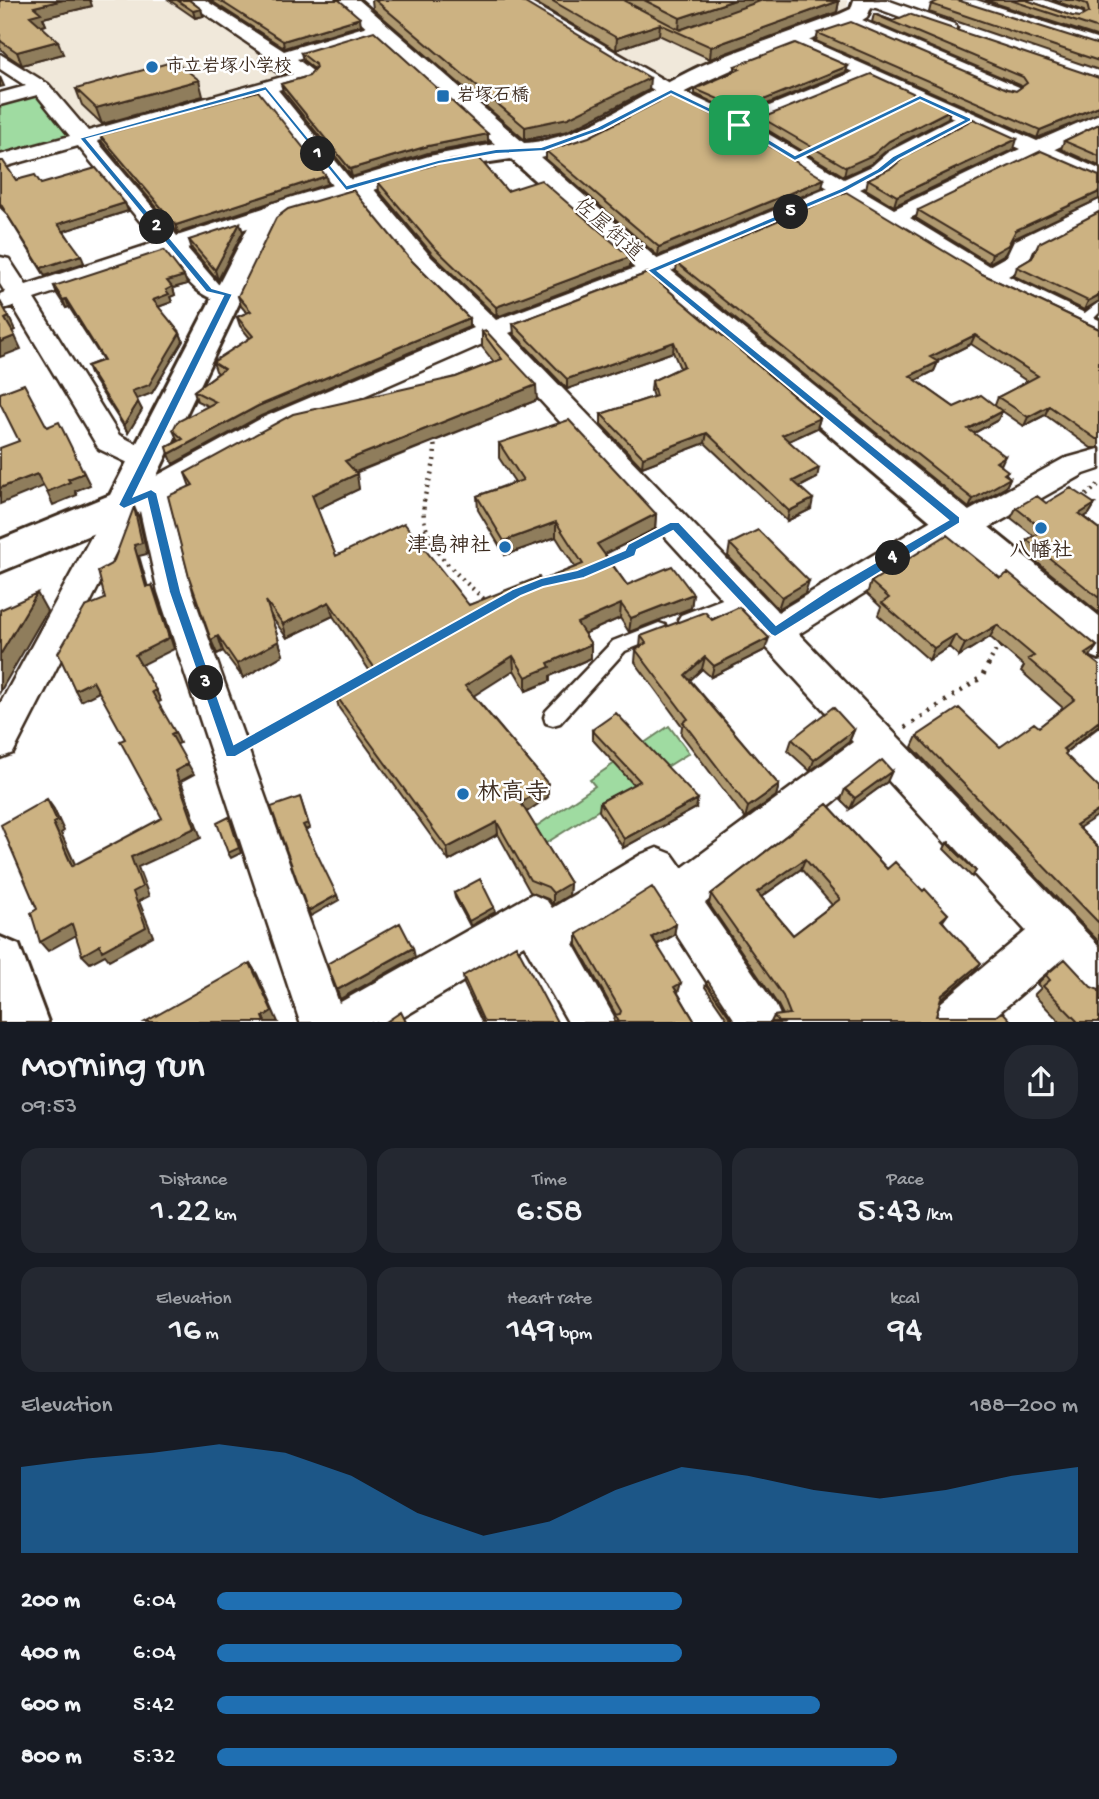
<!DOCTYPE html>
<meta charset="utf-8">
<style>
:root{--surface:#171b24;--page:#242831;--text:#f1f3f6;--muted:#9ea1a6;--accent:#1f6fb2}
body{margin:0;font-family:"Gochi Hand","Klee One",sans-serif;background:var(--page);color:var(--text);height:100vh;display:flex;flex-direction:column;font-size:26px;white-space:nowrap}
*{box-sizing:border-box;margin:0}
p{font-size:23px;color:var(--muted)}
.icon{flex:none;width:38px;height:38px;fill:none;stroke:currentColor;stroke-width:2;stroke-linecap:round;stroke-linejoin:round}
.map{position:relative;height:1022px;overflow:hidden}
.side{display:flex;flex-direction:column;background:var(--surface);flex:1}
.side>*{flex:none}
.pin{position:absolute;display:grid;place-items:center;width:60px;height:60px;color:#fff;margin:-30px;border-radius:14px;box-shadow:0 4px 10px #0006}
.km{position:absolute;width:35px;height:35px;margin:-18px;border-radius:50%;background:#222;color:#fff;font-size:19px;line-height:35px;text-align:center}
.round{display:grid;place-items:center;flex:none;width:74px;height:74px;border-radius:28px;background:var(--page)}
.headline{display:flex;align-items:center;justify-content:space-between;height:119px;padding:0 21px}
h1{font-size:38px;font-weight:600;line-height:52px}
.metrics{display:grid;grid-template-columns:repeat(3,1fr);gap:10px;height:119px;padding:7px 21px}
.metrics div{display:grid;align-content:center;border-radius:18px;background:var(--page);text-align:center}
.metrics b{font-size:35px;font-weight:600}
.metrics small{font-size:19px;font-weight:400}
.metrics p{font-size:19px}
.chart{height:196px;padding:14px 21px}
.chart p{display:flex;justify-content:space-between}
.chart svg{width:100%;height:126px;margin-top:7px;fill:var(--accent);opacity:.7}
ul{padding:0 21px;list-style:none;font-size:23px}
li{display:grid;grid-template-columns:112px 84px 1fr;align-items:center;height:52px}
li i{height:18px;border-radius:9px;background:var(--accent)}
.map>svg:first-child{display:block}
.built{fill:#f0e8da}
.green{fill:#9fdba1;stroke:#6d8260;stroke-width:2}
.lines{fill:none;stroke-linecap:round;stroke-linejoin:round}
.lane-casing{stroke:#3b2a1e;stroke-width:5}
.street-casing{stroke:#3b2a1e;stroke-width:5}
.secondary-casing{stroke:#3b2a1e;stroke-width:6}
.path-far1{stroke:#3b2a1e;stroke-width:4.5;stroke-dasharray:2 5;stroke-linecap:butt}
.path{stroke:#3b2a1e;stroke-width:5;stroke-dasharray:2.5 7;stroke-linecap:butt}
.lane{fill:#fff;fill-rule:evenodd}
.street{fill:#fff;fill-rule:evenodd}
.secondary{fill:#fff;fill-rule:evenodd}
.wall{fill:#af9970;stroke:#3b2a1e;stroke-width:2;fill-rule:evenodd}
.shaded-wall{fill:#8f7d5b;stroke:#3b2a1e;stroke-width:2}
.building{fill:#ccb282;stroke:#3b2a1e;stroke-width:2;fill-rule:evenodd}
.route{fill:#1f6fb2;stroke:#fff;stroke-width:2;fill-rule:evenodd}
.poi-dot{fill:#1f6fb2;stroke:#fff;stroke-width:2.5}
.labels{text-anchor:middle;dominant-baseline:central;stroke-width:5;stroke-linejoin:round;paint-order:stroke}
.far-poi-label{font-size:18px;font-weight:bold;fill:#3b2a1e;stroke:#fff;text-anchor:start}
.street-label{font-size:21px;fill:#3b2a1e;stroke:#fff}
.poi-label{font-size:21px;font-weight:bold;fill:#3b2a1e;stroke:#fff;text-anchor:end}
.near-poi-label{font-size:24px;font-weight:bold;fill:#3b2a1e;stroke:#fff;text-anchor:start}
</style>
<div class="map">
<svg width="1099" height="1022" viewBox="0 0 1099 1022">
<rect width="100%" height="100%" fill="#fff"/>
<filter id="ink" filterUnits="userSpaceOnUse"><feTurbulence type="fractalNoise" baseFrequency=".0143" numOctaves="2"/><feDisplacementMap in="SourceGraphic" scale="14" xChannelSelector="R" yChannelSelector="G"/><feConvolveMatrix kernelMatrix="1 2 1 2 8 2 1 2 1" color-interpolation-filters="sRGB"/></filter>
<g filter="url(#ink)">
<path class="built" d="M0,0H184L293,72L286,78L97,129L82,128L0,50Z
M520,0H847L848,6L839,14L689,68L663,81Z"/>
<path class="green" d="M29,95L39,96L70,135L0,156V102Z
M669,726L689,753L543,845L531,830L595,786L590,780Z"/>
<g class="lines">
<g class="lane-casing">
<path id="lane" d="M1099,302V313L1087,325H1077V319Z
M743,591L749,593L751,598L749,603L687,627L681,625L678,620L681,615Z
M659,623L665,625L668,630L665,635L625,651L560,723L553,725L546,723L544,717L546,711L613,641Z"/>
</g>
<g class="street-casing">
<path id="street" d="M185,0H205L284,51L374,24H386L389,28L386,32L297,59L315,73L309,81L278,90L351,180H366L431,257L496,320L643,265L828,188L732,129L672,101L506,0H526L686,93L740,118L853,72L789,43L786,39L789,35L795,34L1037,141L1099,114V128L1055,149L1099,169V184L1038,157L910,218L989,266L1007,256L1014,241L1099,200V216L1033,250L1027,265L1008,276L1099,320V338L980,281L844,198L661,275L509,333L778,612L945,512L956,508L967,512L1063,459L1099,449V469L1084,474L976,535L965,539L955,536L799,634L1099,946V1000L1083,994L1056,964L988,1022H930L937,1006L1026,931L877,768L705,903L776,1006L783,1022H733L651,895L573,944L617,1022H568L524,945L395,1022H300L158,592L140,511L136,513L13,753L0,758V704L113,497L140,485L262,418L474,328L413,267L353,193H338L261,95L97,141L177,236L279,203L287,205L290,210L287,215L187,248L218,284L237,289L241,294L237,299C202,308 186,278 167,255L34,299L119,435L156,454L160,461L156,468L145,471L99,449L13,306L0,310V294L5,292L0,284V257L9,259L26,285L157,242L78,146L0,168V155L70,136L37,95L0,105V93L26,86L0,69V54L48,84L88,131L293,74ZM869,80L954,118L888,152L872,166L844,179L755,126ZM970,126L1020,149L894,209L860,189L888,176L904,162ZM487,342L853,742L682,868L672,854L657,848L642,854L552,908L547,901L532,894L339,1003L192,592L168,498L282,432Z
M887,0L954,24L957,28L954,32H942L876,8L858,5L856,1Z
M951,0H976L1099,40V51L953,4Z
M1020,0H1044L1082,13L1085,17L1076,22L1070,21L1022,4Z
M848,14L1019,87L1022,91L1012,97L1005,95L842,23L839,19L842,15Z"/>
</g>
<g class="secondary-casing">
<path id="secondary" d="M337,0H359L524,143C582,141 651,87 705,64C749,46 795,31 840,14L851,9L854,0H874L867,17L856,24C811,40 764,55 720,75C660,101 606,144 541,158L663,264L1099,616V659L1084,653C894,487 699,328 511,159L442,169L289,216L276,226L138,515L0,572V540L110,495L254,216L269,204L429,156L495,144Z
M0,937L19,945L48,1022H0Z"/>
</g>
<path class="path-far1" d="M433,438C438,458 431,473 426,492C413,541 454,571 486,601
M1081,500L1098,485
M605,564L631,552L632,548L650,538
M988,665L996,650L1006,643"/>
<path class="path" d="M905,728L982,677L989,663
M259,737L340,692"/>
<use href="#lane" class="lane"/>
<use href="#street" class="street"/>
<use href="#secondary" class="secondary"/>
</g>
<path class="wall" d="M0,0L92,6L43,18L46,25L42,26L63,54L22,65L7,55L0,48Z
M169,0H189L201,9L203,16L195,18Z
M210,0H339L361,25L284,48Z
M372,0H520L649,90L568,131L525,140L373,9Z
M531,0H837L839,1L837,12L710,59L659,35L616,50Z
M985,0H1026L1072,16L1080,17L1085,14L1084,11L1052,0H1099V37Z
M931,4L1099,45V70L929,12Z
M874,14L893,21L1099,78L1037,138L816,41L818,33L1007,89L1016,91L1022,87L1020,85L872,22Z
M301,53L488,134V142L428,153L352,177L283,91L281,84L309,76L314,69L303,60Z
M260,58L286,67L287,73L279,75L261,63Z
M735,66L846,72L740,115L695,94V89L735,71Z
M76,89L203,96L102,124L82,105Z
M950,110L948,118L887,150L871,164L844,176L761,126L762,118Z
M1099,124V166L1061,149L1064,141Z
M100,135L326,176L327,184L178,233L102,142Z
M1014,149L894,206L866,189L868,179Z
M546,151L822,188L658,256L546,159Z
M0,161L16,180L41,184L125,203L128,211L64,231L84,263L45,276L6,213L0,207Z
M378,182L507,191L630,257V267L497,317L433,255L379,191Z
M918,210L1013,239L1005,254L989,263L916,218Z
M1099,212V301L1084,310L1014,276L1017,267L1032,258Z
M243,232L218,280L192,249L189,240Z
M410,259L469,318V327L261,416L173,464L167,447L178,441L173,430L208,406L197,401L194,391L218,373L216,371L213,362L250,338L240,326L237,317L247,313L241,306L238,296Z
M677,263L982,274L1099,329V448H1091L1045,415L1024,426L1002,411L998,420L974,433L1001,465L1007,475L1010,478L1006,487L969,508L676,271ZM971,344L1028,382L998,397L995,405L954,407L916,380L934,371L938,362L937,361Z
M648,273L820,418L817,428L789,441L817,478L800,487L811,509L787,521L705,443L642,467L601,424V414L653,397L651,391L652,381L680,368L673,352L567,389L514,334L513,324Z
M184,276L187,284L173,288L175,295L170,297L172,302L158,307L180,333L183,341L152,393L136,399L142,410L128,433L90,374L87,366L103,360L69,307L66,308L57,294L54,286Z
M482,332L537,400L355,473L359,489L317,509L336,556L469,605L541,581L575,567L556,537L505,555L478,510L477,496L515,482L499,458V443L656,514L655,529L605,554L627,585L693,594L691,608L629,632L620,618L584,634L591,644V658L550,676V681L526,691L514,670L473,695L548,784V797L526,812L570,883L569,895L553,905L548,899L530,892L498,834L449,861L339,708L335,694L371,673L333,616L287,638L271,616L283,655L243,678L223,651L217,654L190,487L185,473L456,377L494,362L482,347Z
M1046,503L1095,504L1089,514L1084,517L1099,529V613L1022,550L1027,540L1034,536L1011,518L1016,508Z
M730,544L805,593L778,609L728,556Z
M1000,578L1097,646L1089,657L1099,665V727L1066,752L1065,755L1079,828L1099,848V942L912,747L917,736L1000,747L1039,727L1063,708L1021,671L1024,666L990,637L959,656L949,647L929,660L878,615L881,607L867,594L871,582Z
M712,620L765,650L711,677L702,669L690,680L779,785L776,796L745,818L681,734L682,726L635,662L636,650L640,647L641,636Z
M592,730L696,808L623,848L599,811L600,802L634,785L592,739Z
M854,730L849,742L810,771L788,751L792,739Z
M887,782L850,809L841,800L845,789Z
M827,804L887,869L923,891L948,914L943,921L974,972L941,999L936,1016L1012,1022H771L774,1016L783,1015L778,1005L709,904L711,894ZM801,869L832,905L793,935L761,897Z
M947,843L976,871L972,877L944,849Z
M454,893L495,912L470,926L455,898Z
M676,924L674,935L657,945L678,993L695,1022H614L615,1015H616L577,945V934Z
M1046,975L1091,987L1099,1022H1060L1034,995L1041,988L1037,984Z
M463,976L557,1022H482L464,984Z
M706,983L732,1020L731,1022H729L705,987Z"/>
<path class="shaded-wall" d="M63,0H90L92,6L43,18L46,25L34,28L30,16L34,7Z
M735,0H767L679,30L680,18Z
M839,1L837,12L710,59L711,47Z
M201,9L203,16L195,18L193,11Z
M360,18L361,25L284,48L283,41Z
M660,24L659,35L616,50L617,38Z
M58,41L63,54L22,65L17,52Z
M848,66L846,72L740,115L741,109Z
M286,67L287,73L279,75L278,70Z
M0,77L4,86L0,87Z
M650,78L649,90L568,131L525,140V127Z
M199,80L203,96L102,124L96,108Z
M1099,106V113L1037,138L1040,130Z
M950,110L948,118L887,150L871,164L844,176L846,167L889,141Z
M488,134V142L428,153L352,177L350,169L428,146Z
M1017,139L1014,149L894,206L897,196Z
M326,176L327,184L178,233L176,225Z
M824,179L822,188L658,256L659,247Z
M1099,192V199L1013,239L1005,254L989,263L992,254L1016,230Z
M125,203L128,211L61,232L58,224Z
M240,223L243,232L218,280L215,270Z
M81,255L84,263L45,276L41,268Z
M630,257V267L497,317L496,307Z
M184,276L187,284L173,288L175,295L170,297L172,302L155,308L153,300L166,290L167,281Z
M1099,295V301L1084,310L1088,301Z
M66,299L69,307L66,308L63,300Z
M9,317L15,330L11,332L5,319Z
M469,318V327L261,416L173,464L169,454L258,406Z
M180,333L183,341L152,393L135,400L132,391Z
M975,335L971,344L927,366L930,357Z
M15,336L21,349L0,357V342Z
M674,342L673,352L567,389V379Z
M938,362L934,371L907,385L910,376Z
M536,385L537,400L348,475L345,461Z
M138,402L142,410L128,433L124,425Z
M1049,406L1045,415L1024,426L1028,417Z
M1002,411L998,420L965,438L968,429Z
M820,418L817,428L780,445L782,435Z
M707,433L705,443L642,467L643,457Z
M1005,456L1001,465L996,462Z
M819,468L817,478L791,491L793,481Z
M84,473L90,485L75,491L77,495L53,505L47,492L68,479Z
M37,474L44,486L0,504V488Z
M357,474L359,489L315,510L312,495Z
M1010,478L1006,487L969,508L973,499Z
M813,499L811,509L787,521L789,511Z
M1095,504L1089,514L1073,524L1079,514Z
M134,507L139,518L147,554L139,556L151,598L146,587L134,545Z
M656,514L655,529L597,558V544Z
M556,522V537L505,555L504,541Z
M809,581L805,593L778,609L782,597Z
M152,585L157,596L174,649L140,666L135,655Z
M37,593L47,611L0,692V655Z
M693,594L691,608L629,632L631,618Z
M329,602L333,616L287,638L283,624Z
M621,604L620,618L577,637V623Z
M271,616L283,655L243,678L237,664Z
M997,625L990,637L959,656L965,644Z
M955,635L949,647L929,660L934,648Z
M218,636L223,651L217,654L211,640Z
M769,638L765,650L711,677L714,666Z
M591,644V658L550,676V681L526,691V677L548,663Z
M1097,646L1089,658L1085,654Z
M513,656L514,670L467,700L465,686Z
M705,657L702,669L683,687L685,675Z
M93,681L99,692L81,701L75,690Z
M156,690L161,701L157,703L152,692Z
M1099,721V725L1056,760L1063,749Z
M854,730L849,742L810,771L814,760Z
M175,732L180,743L176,745L171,734Z
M188,764L194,774L181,781L201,838L138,867L149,896L139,901L153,936L109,960L105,955L90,963L82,955L133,892L131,857L195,828L175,771Z
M892,771L887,782L850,809L855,798Z
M548,784V797L521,816V803Z
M779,785L776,796L745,818L748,807Z
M300,797L310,828L305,830L303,825Z
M47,799L54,809L64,831L61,833L80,875L72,866L53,823Z
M698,799L696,808L623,848L624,839Z
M1099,810V815L1068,835L1076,825Z
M229,817L241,853L231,858L228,853Z
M497,822L498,834L449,861L447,848Z
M805,859L801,869L754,902L757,892Z
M570,883L569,895L553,905V893Z
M337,895L339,900L311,916L308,911Z
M494,907L495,912L470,926L469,921Z
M72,924L80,933L48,951L40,942Z
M676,924L674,935L650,948L652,937Z
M413,948L415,957L340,999L337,990Z
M250,963L257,974L278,1022H265L263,1017Z
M981,963L974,972L935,1004L942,995Z
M681,983L678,993L674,987Z"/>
<path class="building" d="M0,0H63L34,7L41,13L30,16L58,41L17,52L2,42L0,40Z
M177,0H189L201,9L193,11Z
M219,0H339L360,18L283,41Z
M375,0H520L650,78L568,118L525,127Z
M551,0H623L680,30L763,0L839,1L711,47L660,24L617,38Z
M644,0H735L680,18Z
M940,0H957L1099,45V61L931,4Z
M1010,0H1026L1072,16L1080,17L1089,12L1087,4L1076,0H1099V29Z
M874,14L893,21L909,14L1099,78V106L1040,130L818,33L851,22L1007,89L1016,91L1027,83L1023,77Z
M374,31L488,134L428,146L350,169L281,84L309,76L316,68L315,64L301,53Z
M795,43L848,66L741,109L695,89L740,69L735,66Z
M268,55L286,67L278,70L260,58Z
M175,61L199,80L96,108L76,89Z
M871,74L950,110L889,141L873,155L846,167L762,118Z
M258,91L326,176L176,225L100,135Z
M671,95L732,123L824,179L659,247L546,151L589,137Z
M973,119L1017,139L897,196L868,179L892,168L908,154Z
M1099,124V156L1064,141Z
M1041,151L1099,176V192L1016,230L1008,245L992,254L918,210Z
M478,157L507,191L541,180L630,257L496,307L432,245L378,182L442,162Z
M0,161H3L16,180L35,175L41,184L96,168L125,203L58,224L81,255L41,268L0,203Z
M353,190L410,259L469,318L258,406L169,454L167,447L183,439L173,430L177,422L216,402L194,391L224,369L213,362L253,336L237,317L251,311L238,296L276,218L288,209Z
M846,192L982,274L1099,329V439H1096L1049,406L1028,417L998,397L1038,376L975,335L930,357L938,362L910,376L954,407L981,395L1002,411L968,429L1005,456L996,462L1008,471L1004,474L1010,478L973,499L677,263Z
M1099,212V295L1088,301L1017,267L1032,258L1039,243Z
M240,223L215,270L189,240Z
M164,250L184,276L167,281L172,287L166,290L169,294L153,300L180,333L149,385L132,391L138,402L124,425L87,366L104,360L66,299L63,300L54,286Z
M648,273L820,418L782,435L819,468L793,481L813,499L789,511L707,433L643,457L601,414L656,396L652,381L684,366L674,342L567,379L513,324Z
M0,301L9,317L5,319L15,336L0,342Z
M486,331L536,385L345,461L357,474L312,495L336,556L404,523L469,605L539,577L541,581L583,564L556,522L504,541L477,496L523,480L499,443L569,420L656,514L597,544L627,585L672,566L693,594L631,618L621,604L577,623L591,644L548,663L550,667L526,677L513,656L465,686L548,784L521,803L570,883L553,893L548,887L530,880L497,822L447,848L335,694L376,670L329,602L283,624L266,601L279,641L237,664L218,636L211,640L189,577L168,496L193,485L185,473L293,414L456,377L502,359L482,332Z
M24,384L47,427L59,422L84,473L68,479L70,482L47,492L37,474L0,488V448L19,441L0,403V393Z
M1071,488L1095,504L1079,514L1099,529V598L1027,540L1044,530L1016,508L1037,496L1046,503Z
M134,507L142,543L134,545L146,587L152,585L169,638L135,655L156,690L152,692L175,732L171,734L188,764L175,771L195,828L131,857L142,887L133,892L146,927L102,951L100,945L82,955L72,924L40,942L31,913L37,909L1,825L47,799L57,821L53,823L72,866L162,818L120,741L125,739L93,681L75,690L58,653L85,607L105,599L98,571L113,563Z
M758,530L809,581L782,597L730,544Z
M947,535L1000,578L1008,573L1097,646L1085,654L1099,665V721L1063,749L1067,752L1065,754L1099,788V810L1076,825L1099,848V923L917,736L959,708L1000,747L1034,723L1039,727L1075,699L1028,659L1034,656L997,625L965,644L955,635L934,648L882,603L889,598L871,582Z
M37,593L0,655V610Z
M739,607L769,638L714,666L705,657L685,675L779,785L748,807L683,722L688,719L636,650L646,643L641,636L705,612L712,620Z
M833,707L854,730L814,760L792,739Z
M616,713L698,799L624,839L600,802L640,781L592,730Z
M882,760L892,771L855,798L845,789Z
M300,797L308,823L303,825L337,895L308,911L271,807Z
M827,804L887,869L895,862L923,891L925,889L948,914L941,920L981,963L942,995L936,1016H996L1003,1012L1012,1022H778L774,1016L790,1014L783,996L711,894ZM805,859L840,899L793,935L757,892Z
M229,817L239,848L228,853L217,823Z
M949,842L976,871L947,843Z
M480,879L494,907L469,921L454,893Z
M652,887L676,924L652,937L681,983L674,987L695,1022H619L615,1015L620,1014L621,1011L577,934Z
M400,923L413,948L337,990L327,964Z
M516,945L557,1022H484L463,976Z
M1065,959L1091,987L1099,990V1022H1078L1043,986L1050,980L1046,975Z
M250,963L272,1011L263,1017L265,1022H145Z
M708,981L733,1019L732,1020L706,983Z
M401,1012L406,1022H386Z"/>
</g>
<path class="route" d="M266,86L347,185L438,160L496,149L541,147L597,127L671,89L742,123L795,155L920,95L971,118V121L899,159L882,172L847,191L658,271L960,517V523L775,637L771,635L673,531L637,550L635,556L584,578L543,587L521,596L235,757H226L169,592L147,499L124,509L118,505L223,296L206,292L79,138ZM265,91L346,191L439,164L496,154L545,151L603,130L671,94L737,126L795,161L920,100L963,120L893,156L877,169L841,188L647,270L948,520L830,589L776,625L679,522H670L628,544L625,550L577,570L541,578L513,589L234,744L181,592L157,493L151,489L134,496L233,294L212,288L87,139Z"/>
<g class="poi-dot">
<circle cx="152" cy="67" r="7"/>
<rect x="436" y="89" width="14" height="14" rx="3.5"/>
<circle cx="1041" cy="528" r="7"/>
<circle cx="505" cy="547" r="7"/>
<circle cx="463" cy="794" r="7"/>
</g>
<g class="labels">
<g class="far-poi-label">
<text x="166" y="67">市立岩塚小学校</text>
<text x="457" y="96">岩塚石橋</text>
</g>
<g class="street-label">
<text transform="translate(607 231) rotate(41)">佐屋街道</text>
</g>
<g class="poi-label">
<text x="491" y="547">津島神社</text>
<text x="1041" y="552" text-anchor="middle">八幡社</text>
</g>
<g class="near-poi-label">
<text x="477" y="794">林高寺</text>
</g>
</g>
</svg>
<div class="pin" style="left:739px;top:125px;background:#1e9e55"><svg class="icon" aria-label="arrive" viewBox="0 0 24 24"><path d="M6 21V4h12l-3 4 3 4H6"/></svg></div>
<b class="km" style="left:318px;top:154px">1</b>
<b class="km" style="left:157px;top:227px">2</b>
<b class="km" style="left:206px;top:683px">3</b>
<b class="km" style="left:893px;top:558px">4</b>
<b class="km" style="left:791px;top:212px">5</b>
</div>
<section class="side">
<div class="headline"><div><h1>Morning run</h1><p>09:53</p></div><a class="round"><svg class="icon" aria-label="share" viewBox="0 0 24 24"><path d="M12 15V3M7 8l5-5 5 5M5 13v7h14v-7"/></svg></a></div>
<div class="metrics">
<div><p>Distance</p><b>1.22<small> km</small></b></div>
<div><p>Time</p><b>6:58</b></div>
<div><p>Pace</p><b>5:43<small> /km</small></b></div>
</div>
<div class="metrics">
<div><p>Elevation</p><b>16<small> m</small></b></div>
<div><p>Heart rate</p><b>149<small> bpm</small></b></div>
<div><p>kcal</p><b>94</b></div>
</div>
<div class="chart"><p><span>Elevation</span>188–200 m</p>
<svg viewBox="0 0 160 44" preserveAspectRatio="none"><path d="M0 44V14L10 11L20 9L30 6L40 9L50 17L60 30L70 38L80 33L90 22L100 14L110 17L120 22L130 25L140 22L150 17L160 14V44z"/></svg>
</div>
<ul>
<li><b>200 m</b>6:04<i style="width:54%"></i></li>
<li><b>400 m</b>6:04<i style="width:54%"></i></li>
<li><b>600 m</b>5:42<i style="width:70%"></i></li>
<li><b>800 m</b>5:32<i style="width:79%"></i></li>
</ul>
</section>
